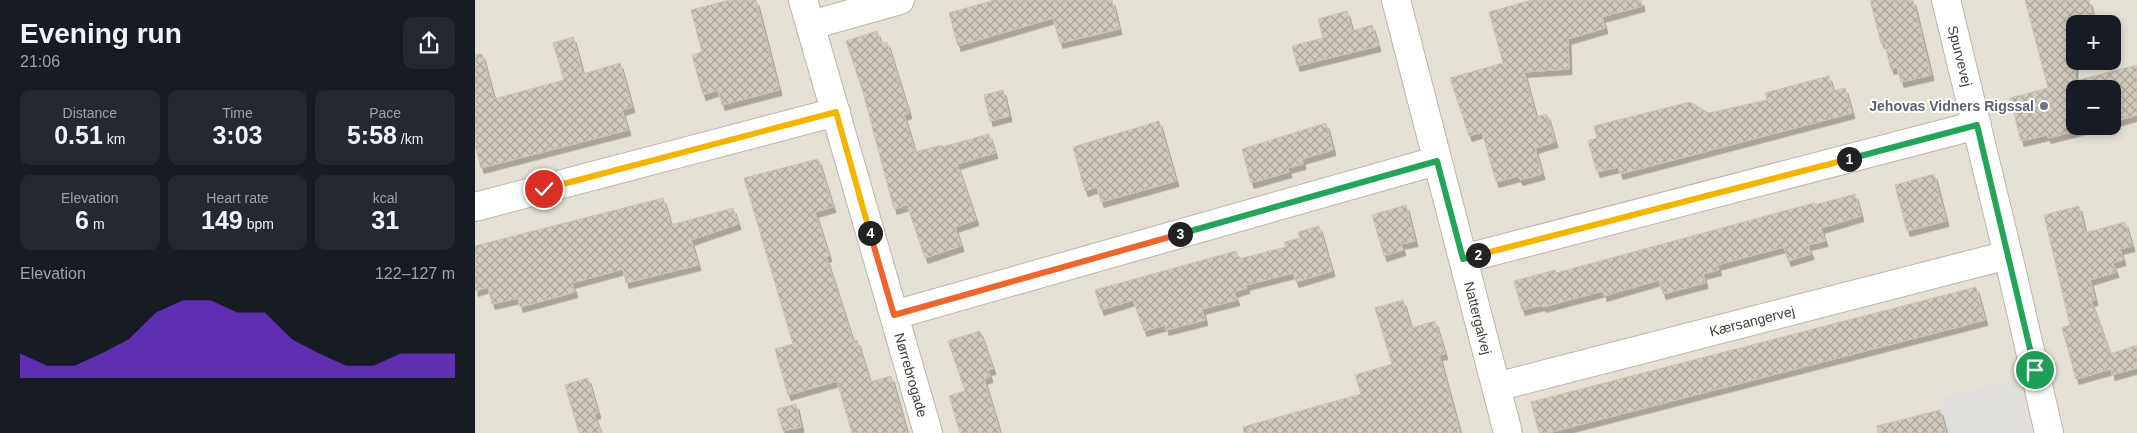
<!DOCTYPE html>
<meta charset="utf-8">
<style>
:root{--surface:#171b24;--page:#242831;--text:#f1f3f6;--muted:#9ea1a6;--accent:#7c3aed}
body{margin:0;font-family:Helvetica,sans-serif;background:var(--page);color:var(--text);height:100vh;display:flex;flex-direction:column;font-size:19px;white-space:nowrap}
*{box-sizing:border-box;margin:0}
p{font-size:16px;color:var(--muted)}
.icon{flex:none;width:28px;height:28px;fill:none;stroke:currentColor;stroke-width:2;stroke-linecap:round;stroke-linejoin:round}
.map{position:relative;flex:1;overflow:hidden}
.drawer{display:flex;flex-direction:column;background:var(--surface);width:475px}
.drawer>*{flex:none}
.fabs{position:absolute;left:1591px;top:15px;display:grid;gap:10px}
.fabs a{display:grid;place-items:center;width:55px;height:55px;border-radius:10px;background:var(--surface);box-shadow:0 2px 8px #0003;font-size:25px}
.pin{position:absolute;display:grid;place-items:center;width:42px;height:42px;color:#fff;margin:-21px;border:2px solid #fff;border-radius:50%;box-shadow:0 1px 5px #0007}
.km{position:absolute;width:25px;height:25px;margin:-12px;border-radius:50%;background:#222;color:#fff;font-size:14px;line-height:25px;text-align:center}
.round{display:grid;place-items:center;flex:none;width:52px;height:52px;border-radius:10px;background:var(--page)}
.summary{display:flex;align-items:center;justify-content:space-between;height:85px;padding:0 20px}
h1{font-size:28px;font-weight:700;line-height:38px}
.stats{display:grid;grid-template-columns:repeat(3,1fr);gap:8px;height:85px;padding:5px 20px}
.stats div{display:grid;align-content:center;border-radius:10px;background:var(--page);text-align:center}
.stats b{font-size:25px;font-weight:700}
.stats small{font-size:14px;font-weight:400}
.stats p{font-size:14px}
.chart{height:140px;padding:10px 20px}
.chart p{display:flex;justify-content:space-between}
.chart svg{width:100%;height:90px;margin-top:5px;fill:var(--accent);opacity:.7}
main{display:flex;flex:1;min-height:0}
.map>svg:first-child{display:block}
.residential{fill:#e5e0d5;fill-rule:evenodd}
.parking{fill:#e0dedb}
.building{fill:url(#building-cross-hatch);stroke:#ccc2b1;filter:url(#shadow)}
.lines{fill:none;stroke-linecap:round;stroke-linejoin:round}
.minor-casing{stroke:#bcb6aa;stroke-width:30}
.minor{stroke:#fff;stroke-width:28}
.split-1-casing{stroke:#fff;stroke-width:10}
.split-2-casing{stroke:#fff;stroke-width:10}
.split-3-casing{stroke:#fff;stroke-width:10}
.split-4-casing{stroke:#fff;stroke-width:10}
.split-5-casing{stroke:#fff;stroke-width:10}
.split-1{stroke:#22a559;stroke-width:6}
.split-2{stroke:#f5b400;stroke-width:6}
.split-3{stroke:#22a559;stroke-width:6}
.split-4{stroke:#f0652b;stroke-width:6}
.split-5{stroke:#f5b400;stroke-width:6}
.worship-dot{fill:#6b7280;stroke:#fff;stroke-width:2}
.labels{text-anchor:middle;dominant-baseline:central;stroke-width:4;stroke-linejoin:round;paint-order:stroke}
.street-label{font-size:14px;fill:#433f36;stroke:#fff}
.worship-label{font-size:14px;font-weight:bold;fill:#5b616d;stroke:#fff;text-anchor:end}
</style>
<main>
<section class="drawer">
<div class="summary"><div><h1>Evening run</h1><p>21:06</p></div><a class="round"><svg class="icon" aria-label="share" viewBox="0 0 24 24"><path d="M12 15V3M7 8l5-5 5 5M5 13v7h14v-7"/></svg></a></div>
<div class="stats">
<div><p>Distance</p><b>0.51<small> km</small></b></div>
<div><p>Time</p><b>3:03</b></div>
<div><p>Pace</p><b>5:58<small> /km</small></b></div>
</div>
<div class="stats">
<div><p>Elevation</p><b>6<small> m</small></b></div>
<div><p>Heart rate</p><b>149<small> bpm</small></b></div>
<div><p>kcal</p><b>31</b></div>
</div>
<div class="chart"><p><span>Elevation</span>122–127 m</p>
<svg viewBox="0 0 160 44" preserveAspectRatio="none"><path d="M0 44V32L10 38L20 38L30 32L40 25L50 12L60 6L70 6L80 12L90 12L100 25L110 32L120 38L130 38L140 32L150 32L160 32V44z"/></svg>
</div>
</section>
<div class="map">
<svg width="1662" height="433" viewBox="0 0 1662 433">
<defs>
<pattern id="building-cross-hatch" width="8" height="8" patternUnits="userSpaceOnUse" patternTransform="scale(1.25)"><rect width="8" height="8" fill="#d2cabd"/><path d="M0 0l8 8M0 8l8-8" fill="none" stroke="#aca59a"/></pattern>
<filter id="shadow"><feDropShadow dx="3" dy="5.5" stdDeviation="0" flood-color="#0004"/></filter>
</defs>
<rect width="100%" height="100%" fill="#f1eee7"/>
<path class="residential" d="M0,0H1662V433H0ZM1600,24H1638V61H1600ZM1600,89H1638V126H1600Z"/>
<path class="parking" d="M1541,378L1556,433H1471L1462,399Z"/>
<path class="building" d="M255,0H281L304,90L247,105L243,90L228,95L217,55L227,52L216,10Z
M520,0H637L644,29L585,43L578,18L483,46L474,13Z
M1057,0H1166L1167,6L1127,17L1130,28L1093,39L1094,69L1049,72L1061,117L1072,114L1080,142L1060,148L1067,174L1045,180L1043,176L1021,182L1007,132L994,136L975,78L1028,63L1014,12Z
M1395,0H1438L1456,75L1426,82L1422,67L1416,69L1409,42L1406,43Z
M1550,0H1614L1620,24H1600V81L1662,65V115L1638,122V89H1600V126H1620L1573,138L1572,135L1546,141L1535,98L1573,88Z
M872,11L877,31L897,25L903,46L822,66L817,46L848,38L843,19Z
M402,31L406,44L412,42L434,113L429,115L440,152L467,145V147L514,134L520,153L482,164L501,220L480,227L486,246L450,258L432,205L419,209L388,92L371,41Z
M98,37L108,74L145,63L157,107L147,110L153,130L6,168L0,145V55L7,54L19,99L89,80L78,43Z
M1354,76L1358,91L1370,88L1377,113L1145,174L1143,167L1122,172L1113,141L1122,138L1119,126L1215,102L1234,113L1292,100L1290,93Z
M528,90L534,116L515,121L509,95Z
M684,121L701,181L626,202L622,187L610,191L598,147Z
M851,123L858,150L827,159L828,164L813,168L814,172L776,183L767,149Z
M343,159L358,207L340,212L354,256L351,257L378,341L382,340L395,382L416,376L432,433H377L362,381L313,395L300,349L318,344L269,178Z
M1459,174L1471,221L1432,231L1420,185Z
M1380,194L1386,216L1346,228L1350,241L1333,245L1336,254L1313,261L1309,247L1242,265L1244,270L1228,274L1230,283L1188,294L1184,280L1129,296L1128,291L1068,307L1067,305L1047,310L1039,281L1080,270L1081,273L1339,203L1340,205Z
M188,198L196,225L258,208L263,224L216,240L223,265L151,283L148,269L97,283L100,292L45,307L43,298L17,304L13,287L0,291V246Z
M931,205L940,241L926,244L928,250L909,256L897,215Z
M1604,206L1610,233L1650,222L1657,246L1645,249L1648,260L1638,263L1641,272L1615,280L1620,300L1616,301L1635,354L1662,345V368L1637,375L1636,369L1601,379L1587,328L1595,325L1569,215Z
M844,226L857,271L821,282L818,273L771,285L772,288L759,292L762,300L727,309L730,320L691,330L690,325L669,331L658,300L626,310L620,290L761,251L764,259L811,247L809,242L825,238L823,232Z
M1501,287L1510,320L1073,433H1064L1056,402Z
M928,300L936,328L960,321L970,354L964,355L985,433H769L768,427L886,394L880,375L917,364L900,308Z
M505,331L518,369L513,370L515,377L509,379L525,433H485L474,396L490,391L473,341Z
M113,378L123,413L119,414L126,433H104L90,385Z
M321,404L326,427L308,431L302,409Z
M1465,410L1471,433H1403L1402,426Z"/>
<g class="lines">
<g class="minor-casing">
<path id="minor" d="M328,0L453,433
M921,0L1033,433
M1471,0L1533,255L1574,433
M336,25L425,0
M0,207L361,112
M988,259L1502,125
M419,315L961,161
M1021,387L1533,255"/>
</g>
<use href="#minor" class="minor"/>
</g>
<g class="lines">
<g class="split-1-casing">
<path id="split-1" d="M1374,159L1502,125L1560,370"/>
</g>
<g class="split-2-casing">
<path id="split-2" d="M1003,255L1374,159"/>
</g>
<g class="split-3-casing">
<path id="split-3" d="M705,234L962,161L988,259L1003,255"/>
</g>
<g class="split-4-casing">
<path id="split-4" d="M395,233L419,315L705,234"/>
</g>
<g class="split-5-casing">
<path id="split-5" d="M69,189L361,112L395,233"/>
</g>
<use href="#split-1" class="split-1"/>
<use href="#split-2" class="split-2"/>
<use href="#split-3" class="split-3"/>
<use href="#split-4" class="split-4"/>
<use href="#split-5" class="split-5"/>
</g>
<circle class="worship-dot" cx="1569" cy="106" r="5"/>
<g class="labels">
<g class="street-label">
<text transform="translate(1485 56) rotate(76)">Spurvevej</text>
<text transform="translate(1003 318) rotate(76)">Nattergalvej</text>
<text transform="translate(1277 321) rotate(-14)">Kærsangervej</text>
<text transform="translate(436 375) rotate(74)">Nørrebrogade</text>
</g>
<g class="worship-label">
<text x="1559" y="106">Jehovas Vidners Rigssal</text>
</g>
</g>
</svg>
<div class="fabs">
<a>+</a>
<a>−</a>
</div>
<div class="pin" style="left:1560px;top:370px;background:#1e9e55"><svg class="icon" aria-label="arrive" viewBox="0 0 24 24"><path d="M6 21V4h12l-3 4 3 4H6"/></svg></div>
<div class="pin" style="left:69px;top:189px;background:#d93025"><svg class="icon" aria-label="check" viewBox="0 0 24 24"><path d="M5 12l5 5 9-10"/></svg></div>
<b class="km" style="left:1374px;top:159px">1</b>
<b class="km" style="left:1003px;top:255px">2</b>
<b class="km" style="left:705px;top:234px">3</b>
<b class="km" style="left:395px;top:233px">4</b>
</div>
</main>
